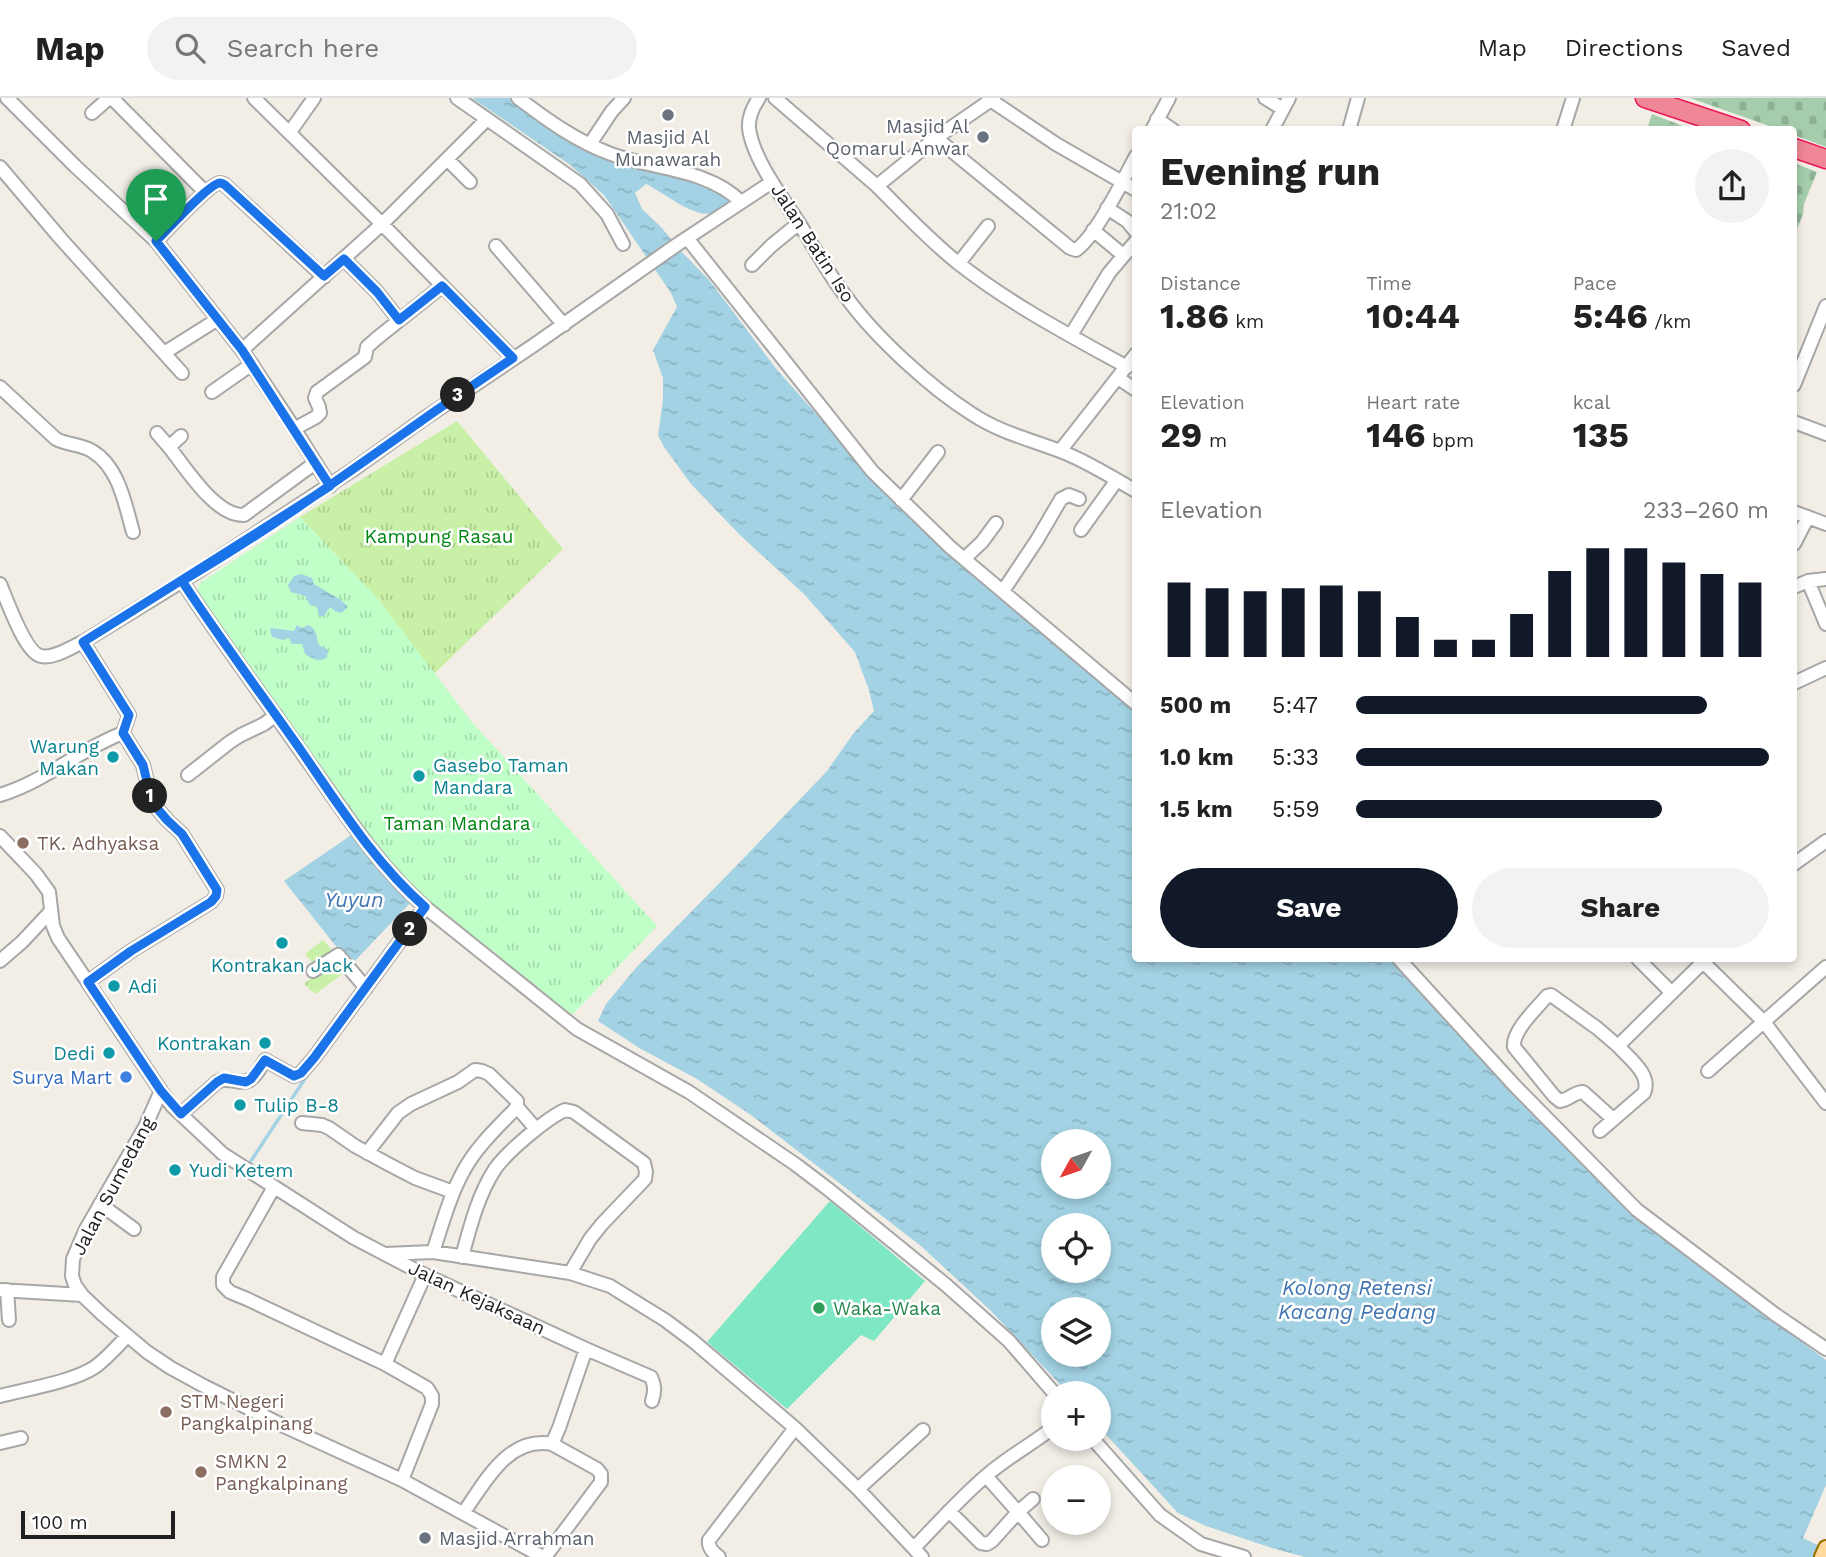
<!DOCTYPE html>
<meta charset="utf-8">
<style>
:root{--surface:#fff;--page:#f2f2f2;--text:#222;--muted:#767676;--line:#e0e0e0;--accent:#111827}
body{margin:0;font-family:"Work Sans",sans-serif;background:var(--page);color:var(--text);height:100vh;display:flex;flex-direction:column;font-size:26px;white-space:nowrap}
*{box-sizing:border-box;margin:0}
p{font-size:23px;color:var(--muted)}
.icon{flex:none;width:38px;height:38px;fill:none;stroke:currentColor;stroke-width:2;stroke-linecap:round;stroke-linejoin:round}
.map{position:relative;flex:1;overflow:hidden}
.drawer{position:absolute;left:1132px;top:28px;width:665px;height:836px;display:flex;flex-direction:column;background:var(--surface);border-radius:7px;box-shadow:0 4px 10px #0003}
.drawer>*{flex:none}
.needle{width:46px;rotate:230deg}
.fabs{position:absolute;left:1041px;top:1031px;display:grid;gap:14px}
.fabs a{display:grid;place-items:center;width:70px;height:70px;border-radius:50%;background:var(--surface);box-shadow:0 4px 10px #0003;font-size:35px}
.scale{position:absolute;left:21px;bottom:18px;width:154px;box-sizing:border-box;padding-left:7px;border:4px solid #202020;border-top:0;font-size:19px;line-height:24px;white-space:nowrap;color:#202020;-webkit-text-stroke:5px #fff;paint-order:stroke}
.pin{position:absolute;display:grid;place-items:center;width:60px;height:60px;color:#fff;margin:-72px -30px;border-radius:50% 50% 50% 0;rotate:-45deg;box-shadow:0 0 7px #0007}
.pin .icon{rotate:45deg}
.km{position:absolute;width:35px;height:35px;margin:-18px;border-radius:50%;background:#222;color:#fff;font-size:19px;line-height:35px;text-align:center}
.round{display:grid;place-items:center;flex:none;width:74px;height:74px;border-radius:37px;background:var(--page)}
.overview{display:flex;align-items:center;justify-content:space-between;height:119px;padding:0 28px}
h1{font-size:38px;font-weight:700;line-height:52px}
.figures{display:grid;grid-template-columns:repeat(3,1fr);gap:10px;height:119px;padding:7px 28px}
.figures div{display:grid;align-content:center}
.figures b{font-size:35px;font-weight:700}
.figures small{font-size:19px;font-weight:400}
.figures p{font-size:19px}
.chart{height:196px;padding:14px 28px}
.chart p{display:flex;justify-content:space-between}
.chart svg{width:100%;height:126px;margin-top:7px;stroke:var(--accent);stroke-width:6}
.cta{display:flex;gap:14px;margin-top:auto;padding:14px 28px}
.cta a{flex:1;height:80px;border-radius:42px;background:var(--accent);color:#fff;font-size:28px;font-weight:700;line-height:80px;text-align:center}
.cta a+a{background:var(--page);color:var(--text)}
ul{padding:0 28px;list-style:none;font-size:23px}
li{display:grid;grid-template-columns:112px 84px 1fr;align-items:center;height:52px}
li i{height:18px;border-radius:9px;background:var(--accent)}
header{display:flex;align-items:center;gap:42px;box-sizing:border-box;height:98px;padding:0 35px;background:var(--surface);border-bottom:2px solid var(--line)}
header strong{font-size:33px}
nav{display:flex;gap:38px;margin-inline-start:auto;font-size:24px}
.search{width:490px;height:63px;background:var(--page);display:flex;align-items:center;gap:18px;box-sizing:border-box;padding:0 24px;border-radius:38px;color:var(--muted);font-size:26px}
.map>svg:first-child{display:block}
.grass{fill:url(#grass-tufts)}
.cemetery{fill:url(#cemetery-stones)}
.park{fill:url(#park-tufts)}
.pitch{fill:#7de8c3}
.water{fill:url(#water-ripples);fill-rule:evenodd}
.lines{fill:none;stroke-linecap:round;stroke-linejoin:round}
.stream{stroke:#a2d2e3;stroke-width:3.5}
.minor-casing{stroke:#a7a7a7;stroke-width:16}
.major-casing{stroke:#9d6f00;stroke-width:18}
.highway-casing{stroke:#ed1657;stroke-width:21}
.minor{stroke:#fff;stroke-width:12}
.major{stroke:#ffd99e;stroke-width:14}
.highway{stroke:#f08796;stroke-width:18}
.route-casing{stroke:#fff;stroke-width:14}
.route{stroke:#1a73e8;stroke-width:9}
.worship-dot{fill:#6b7280;stroke:#fff;stroke-width:2.5}
.culture-dot{fill:#0f9aa8;stroke:#fff;stroke-width:2.5}
.education-dot{fill:#8d6e63;stroke:#fff;stroke-width:2.5}
.shop-dot{fill:#3f7fe0;stroke:#fff;stroke-width:2.5}
.leisure-dot{fill:#2e9e5b;stroke:#fff;stroke-width:2.5}
.labels{text-anchor:middle;dominant-baseline:central;stroke-width:5;stroke-linejoin:round;paint-order:stroke}
.worship-label{font-size:19px;fill:#5b616d;stroke:#fff;text-anchor:end}
.street-label{font-size:19px;fill:#202020;stroke:#fff}
.park-label{font-size:19px;fill:#018611;stroke:#fff}
.culture-label{font-size:19px;fill:#0d838f;stroke:#fff;text-anchor:start}
.education-label{font-size:19px;fill:#785e54;stroke:#fff;text-anchor:start}
.shop-label{font-size:19px;fill:#366cbe;stroke:#fff;text-anchor:end}
.leisure-label{font-size:19px;fill:#27864d;stroke:#fff;text-anchor:start}
.water-label{font-size:21px;font-style:italic;fill:#4075b2;stroke:#fff}
</style>
<header>
<strong>Map</strong>
<div class="search"><svg class="icon" aria-label="search" viewBox="0 0 24 24"><circle cx="10" cy="10" r="6"/><path d="M15 15l6 6"/></svg>Search here</div>
<nav><a>Map</a><a>Directions</a><a>Saved</a></nav>
</header>
<div class="map">
<svg width="1826" height="1459" viewBox="0 0 1826 1459">
<defs>
<pattern id="grass-tufts" width="24" height="20" patternUnits="userSpaceOnUse" patternTransform="scale(1.75)"><rect width="24" height="20" fill="#c9f0a7"/><path d="M3 7l-1-3M5 7V3M7 7l1-3M15 17l-1-3M17 17v-4M19 17l1-3" fill="none" stroke="#acce8f"/></pattern>
<pattern id="cemetery-stones" width="16" height="16" patternUnits="userSpaceOnUse" patternTransform="scale(1.75)"><rect width="16" height="16" fill="#a5cdac"/><path d="M2 7V4a2 2 0 0 1 4 0v3zM10 15v-3a2 2 0 0 1 4 0v3z" fill="#8eb094"/></pattern>
<pattern id="park-tufts" width="24" height="20" patternUnits="userSpaceOnUse" patternTransform="scale(1.75)"><rect width="24" height="20" fill="#c0ffc7"/><path d="M3 7l-1-3M5 7V3M7 7l1-3M15 17l-1-3M17 17v-4M19 17l1-3" fill="none" stroke="#a5daab"/></pattern>
<pattern id="water-ripples" width="26" height="14" patternUnits="userSpaceOnUse" patternTransform="scale(1.75)"><rect width="26" height="14" fill="#a2d2e3"/><path d="M2 4q2-2 4 0t4 0M15 11q2-2 4 0t4 0" fill="none" stroke="#8bb4c2"/></pattern>
</defs>
<rect width="100%" height="100%" fill="#f2eee6"/>
<path class="grass" d="M457,323L563,451L434,576L377,500L300,419Z
M323,842L335,856L317,870L305,856Z
M338,859L348,872L315,896L304,886Z"/>
<path class="cemetery" d="M1690,0H1826V49L1794,37V32L1778,31Z
M1652,16L1690,31H1647Z
M1794,65L1817,74L1804,106L1803,116L1794,139Z"/>
<path class="park" d="M300,419L377,500L471,623L657,828L573,916L567,914L436,814L374,751L199,503L197,493L200,485Z"/>
<path class="pitch" d="M830,1103L925,1183L874,1243L861,1237L787,1311L707,1244Z"/>
<path class="water" d="M472,0H515L601,55L658,75L717,91L730,102C726,107 719,114 712,115C693,120 663,94 646,86L635,95L642,111L661,129L680,152L709,182L778,273L869,375L1136,615V861H1391L1646,1128L1826,1262V1387L1803,1440L1826,1451V1459H1305L1272,1450L1206,1428L1178,1415L1099,1329V1295H1068L991,1213L921,1148L751,1017L697,981L641,951L598,923L606,906L635,871L742,762L827,673L853,636L874,613L869,592L855,554L804,496L740,437L691,386L664,349L658,337L663,302V280L653,252L677,209L671,195L604,97L569,66ZM1054,1043H1099V1088H1054ZM1054,1127H1099V1172H1054ZM1054,1211H1099V1256H1054Z
M301,476L312,480L314,486L341,502L348,509L341,515L335,513L330,509L324,518H319L317,509L310,507L305,498L291,494L288,487L294,478Z
M297,527L302,530L308,527C317,531 316,538 319,547L328,552L327,559C319,566 312,560 305,556L302,546H292L289,540L283,542L272,539L270,533L271,530L294,533Z
M353,736L413,802L351,867L284,783Z"/>
<g class="lines">
<path class="stream" d="M247,1069L310,973"/>
<g class="minor-casing">
<path id="minor" d="M7,0L75,68L156,143L242,252L288,321L330,388
M112,0L205,94
M254,0L382,126L513,260
M457,0L580,86L607,116L623,146
M518,0C547,22 576,43 611,56C652,71 709,71 741,104
M759,0C753,9 748,19 749,30C752,58 779,95 795,119C813,146 827,175 847,200C876,240 931,290 972,316C1001,335 1029,341 1060,353C1087,363 1111,379 1136,393
M775,0L877,88L936,40L994,0
M1265,0L1283,11
M992,3L1056,46L1136,92
M92,15L109,0
M1157,21L1173,32
M1152,32L1169,0
M1272,32L1289,0
M1349,32L1358,0
M1563,32L1573,0
M290,34L314,0
M936,40L1070,150L1076,152C1096,138 1123,82 1136,58
M590,46L612,13L624,0
M447,61L470,84
M0,69L61,141L182,275
M877,88C903,114 929,142 958,165C1010,206 1069,237 1127,269
M1107,110L1127,123L1136,134
M1093,132L1123,157
M687,140L872,373L950,449L1136,606
M156,143C166,133 210,85 220,85C222,85 223,86 225,87L324,179
M496,148L564,227
M344,161L377,194L399,222
M959,165L988,128
M752,167L771,148L799,125
M1071,237L1109,175L1136,143
M242,252L382,126L486,22
M164,255L218,221
M1118,280L1136,292
M1794,287L1826,208
M0,289L56,341C67,347 81,346 92,353C119,369 125,406 133,434
M212,294L252,266
M1794,324L1826,336
M294,331L316,319L320,315L319,309L315,300L317,294L365,259L367,249L376,241L442,188
M157,335L169,349
M181,338L169,349C186,370 215,418 244,417L315,365
M1060,353L1136,256
M901,402L938,354
M1794,414L1826,426
M1081,432L1117,382
M1794,446L1808,419
M964,461L982,444L996,425
M182,483C221,543 264,600 305,659C343,712 376,766 425,809L577,931L689,994L795,1066L828,1091L946,1187L1009,1243L1054,1295
M1808,483L1826,526
M0,486C7,502 25,555 41,558C54,561 71,549 83,544
M1794,489L1808,483L1826,481
M1003,493L1037,442L1061,401L1069,397L1079,401
M1794,585L1826,570
M188,677L230,644L241,637L264,626L276,617
M0,697C46,683 80,651 123,635
M0,738L36,776L49,794L53,828L58,840L161,993L145,1029L86,1131L73,1161L72,1178L75,1187L82,1197L103,1217L147,1254L171,1270L204,1288L286,1329L402,1382L543,1459
M1794,766L1826,743
M1399,861L1515,988L1637,1112L1776,1217L1826,1251
M1638,861L1672,895
M1700,861L1764,924L1826,1005
M0,863L22,844L51,813
M313,873L338,857L366,890
M88,884L131,853L211,804L216,798L217,792L182,736L167,722L155,708L151,700L143,667L123,635L129,617L83,544L194,476L354,371L425,320L534,247L678,146L772,84
M1708,973L1826,869
M161,993L172,1008L223,1056L354,1140L425,1177L586,1251L559,1330L552,1346L597,1371L601,1376V1384L545,1459
M517,1009L536,1031
M181,1016L217,984C229,977 242,989 251,981C257,977 261,968 265,962L294,978L301,975L314,960L425,809
M1613,1021L1583,994C1574,994 1569,1002 1560,1003L1554,998L1514,949C1512,933 1537,910 1547,898L1551,897L1597,930L1618,948L1703,864
M302,1025L322,1027L329,1030L355,1048L390,1067L415,1080L453,1094
M1600,1033L1644,995C1652,977 1630,961 1618,948
M367,1055L398,1015L411,1006L458,984L475,972L482,973L489,976L517,1003V1009C498,1029 477,1048 464,1072C450,1097 442,1127 433,1154
M274,1089L223,1179V1187L230,1194L247,1201L385,1266L427,1290L432,1298V1306L402,1382
M100,1106L134,1131
M385,1156L433,1154L570,1175L610,1188L665,1222L693,1243L795,1330L858,1391L922,1459
M462,1159C470,1129 478,1097 495,1071C504,1058 517,1047 529,1037C541,1027 552,1018 565,1012L574,1014L644,1065L646,1074L645,1081L602,1126L590,1141L570,1175
M0,1192L82,1197
M7,1192L9,1222
M586,1251L651,1279C655,1288 655,1293 652,1303
M385,1266L425,1177
M0,1298C27,1291 72,1284 95,1269C107,1260 117,1249 127,1238
M1092,1340L1160,1417L1201,1446L1244,1459
M0,1345L21,1340
M986,1378L1018,1414L1033,1401
M858,1391L923,1332
M949,1413L981,1445L987,1446L992,1443L1018,1414L1042,1442
M464,1414C485,1384 508,1338 552,1346
M914,1450C938,1425 961,1399 987,1377C1008,1359 1032,1346 1054,1329
M719,1459C713,1454 708,1450 709,1442L795,1330"/>
</g>
<g class="major-casing">
<path id="major" d="M1822,1459L1826,1450"/>
</g>
<g class="highway-casing">
<path id="highway" d="M1645,0L1741,32
M1794,50L1826,61"/>
</g>
<use href="#minor" class="minor"/>
<use href="#major" class="major"/>
<use href="#highway" class="highway"/>
</g>
<g class="lines">
<g class="route-casing">
<path id="route" d="M156,143L242,252L330,388C248,441 166,492 83,544L129,617L123,635L143,667L151,700L155,708L167,722L182,736L217,792L216,798L211,804L131,853L88,884L161,993L181,1016L217,984L224,980L246,984L251,981L265,962L294,978L301,975L314,960L425,809C375,765 340,709 302,654C262,597 220,541 182,483C266,434 345,377 424,321C453,300 483,281 513,260L442,188L399,222L377,194L344,161L324,178L225,87C223,86 222,85 220,85C210,85 166,133 156,143"/>
</g>
<use href="#route" class="route"/>
</g>
<g class="worship-dot">
<circle cx="668" cy="17" r="7"/>
<circle cx="983" cy="39" r="7"/>
<circle cx="425" cy="1440" r="7"/>
</g>
<g class="culture-dot">
<circle cx="113" cy="659" r="7"/>
<circle cx="419" cy="678" r="7"/>
<circle cx="282" cy="845" r="7"/>
<circle cx="114" cy="888" r="7"/>
<circle cx="265" cy="945" r="7"/>
<circle cx="109" cy="955" r="7"/>
<circle cx="240" cy="1007" r="7"/>
<circle cx="175" cy="1072" r="7"/>
</g>
<g class="education-dot">
<circle cx="23" cy="745" r="7"/>
<circle cx="166" cy="1314" r="7"/>
<circle cx="201" cy="1374" r="7"/>
</g>
<circle class="shop-dot" cx="126" cy="979" r="7"/>
<circle class="leisure-dot" cx="819" cy="1210" r="7"/>
<g class="labels">
<g class="worship-label">
<text x="969" y="28">Masjid Al<tspan x="969" dy="22">Qomarul Anwar</tspan></text>
<text x="668" y="39" text-anchor="middle">Masjid Al<tspan x="668" dy="22">Munawarah</tspan></text>
<text x="439" y="1440" text-anchor="start">Masjid Arrahman</text>
</g>
<g class="street-label">
<text transform="translate(813 145) rotate(57)">Jalan Batin Iso</text>
<text transform="translate(113 1088) rotate(-62)">Jalan Sumedang</text>
<text transform="translate(477 1200) rotate(25)">Jalan Kejaksaan</text>
</g>
<g class="park-label">
<text x="439" y="438">Kampung Rasau</text>
<text x="457" y="725">Taman Mandara</text>
</g>
<g class="culture-label">
<text x="99" y="648" text-anchor="end">Warung<tspan x="99" dy="22">Makan</tspan></text>
<text x="433" y="667">Gasebo Taman<tspan x="433" dy="22">Mandara</tspan></text>
<text x="282" y="867" text-anchor="middle">Kontrakan Jack</text>
<text x="128" y="888">Adi</text>
<text x="251" y="945" text-anchor="end">Kontrakan</text>
<text x="95" y="955" text-anchor="end">Dedi</text>
<text x="254" y="1007">Tulip B-8</text>
<text x="189" y="1072">Yudi Ketem</text>
</g>
<g class="education-label">
<text x="37" y="745">TK. Adhyaksa</text>
<text x="180" y="1303">STM Negeri<tspan x="180" dy="22">Pangkalpinang</tspan></text>
<text x="215" y="1363">SMKN 2<tspan x="215" dy="22">Pangkalpinang</tspan></text>
</g>
<g class="shop-label">
<text x="112" y="979">Surya Mart</text>
</g>
<g class="leisure-label">
<text x="833" y="1210">Waka-Waka</text>
</g>
<g class="water-label">
<text x="354" y="801">Yuyun</text>
<text x="1357" y="1189">Kolong Retensi<tspan x="1357" dy="24">Kacang Pedang</tspan></text>
</g>
</g>
</svg>
<div class="fabs">
<a><svg class="needle" viewBox="-14 -14 28 28"><path d="M0-13l5 13h-10z" fill="#e53935"/><path d="M0 13l5-13h-10z" fill="#767676"/></svg></a>
<a><svg class="icon" aria-label="locate" viewBox="0 0 24 24"><circle cx="12" cy="12" r="6"/><path d="M12 2v4M12 18v4M2 12h4M18 12h4"/></svg></a>
<a><svg class="icon" aria-label="layers" viewBox="0 0 24 24"><path d="M12 4l9 5-9 5-9-5zM3 14l9 5 9-5"/></svg></a>
<a>+</a>
<a>−</a>
</div>
<div class="scale">100 m</div>
<div class="pin" style="left:156px;top:143px;background:#1e9e55"><svg class="icon" aria-label="arrive" viewBox="0 0 24 24"><path d="M6 21V4h12l-3 4 3 4H6"/></svg></div>
<b class="km" style="left:150px;top:698px">1</b>
<b class="km" style="left:410px;top:831px">2</b>
<b class="km" style="left:458px;top:297px">3</b>
<section class="drawer">
<div class="overview"><div><h1>Evening run</h1><p>21:02</p></div><a class="round"><svg class="icon" aria-label="share" viewBox="0 0 24 24"><path d="M12 15V3M7 8l5-5 5 5M5 13v7h14v-7"/></svg></a></div>
<div class="figures">
<div><p>Distance</p><b>1.86<small> km</small></b></div>
<div><p>Time</p><b>10:44</b></div>
<div><p>Pace</p><b>5:46<small> /km</small></b></div>
</div>
<div class="figures">
<div><p>Elevation</p><b>29<small> m</small></b></div>
<div><p>Heart rate</p><b>146<small> bpm</small></b></div>
<div><p>kcal</p><b>135</b></div>
</div>
<div class="chart"><p><span>Elevation</span>233–260 m</p>
<svg viewBox="0 0 160 44" preserveAspectRatio="none"><path d="M5 44V18M15 44V20M25 44V21M35 44V20M45 44V19M55 44V21M65 44V30M75 44V38M85 44V38M95 44V29M105 44V14M115 44V6M125 44V6M135 44V11M145 44V15M155 44V18"/></svg>
</div>
<ul>
<li><b>500 m</b>5:47<i style="width:85%"></i></li>
<li><b>1.0 km</b>5:33<i style="width:100%"></i></li>
<li><b>1.5 km</b>5:59<i style="width:74%"></i></li>
</ul>
<div class="cta"><a>Save</a><a>Share</a></div>
</section>
</div>
